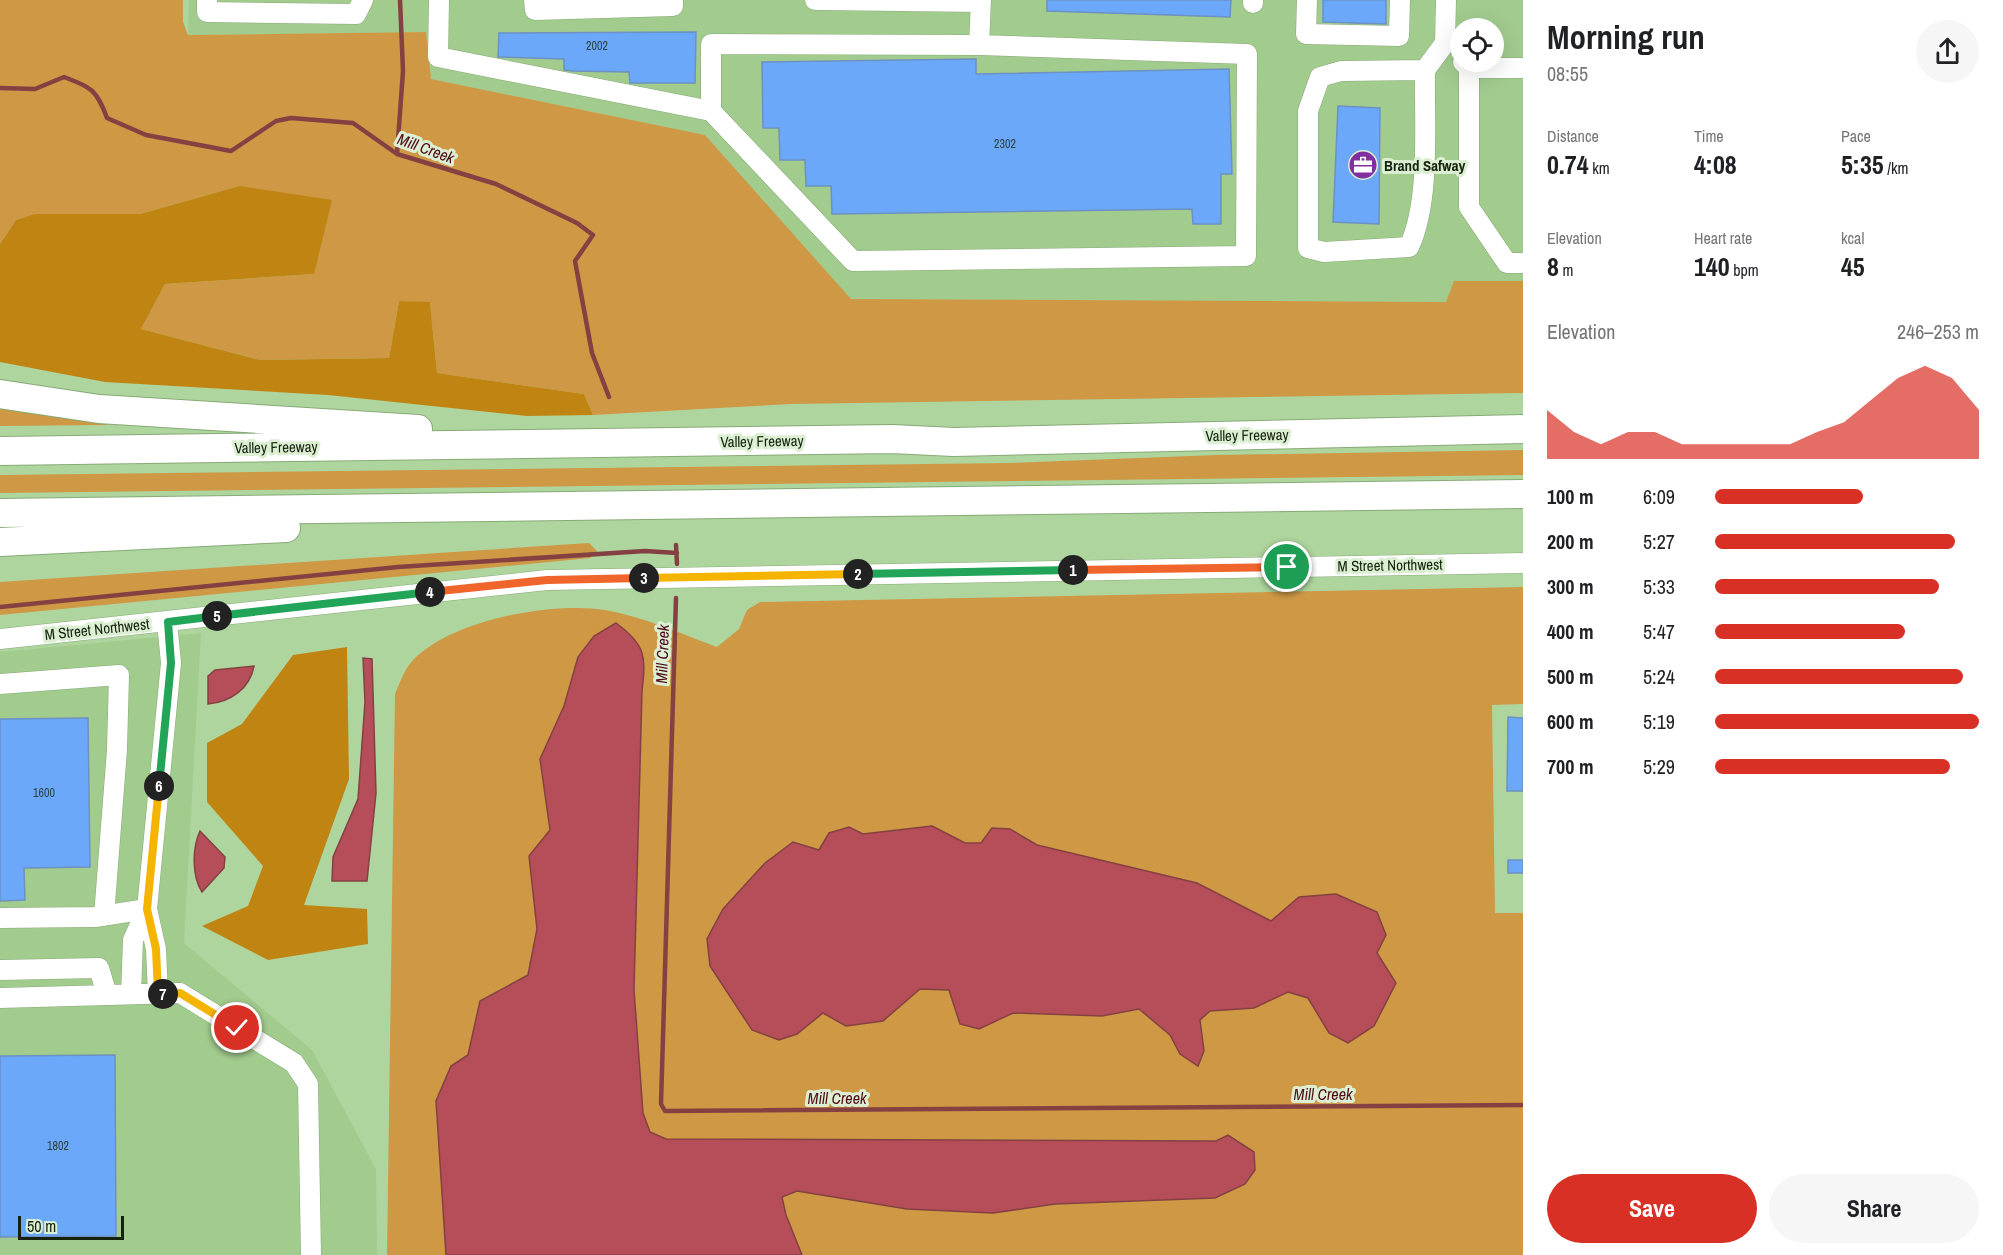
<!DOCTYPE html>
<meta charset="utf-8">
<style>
:root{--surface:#fff;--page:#f6f6f6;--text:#202124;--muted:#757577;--accent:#d93025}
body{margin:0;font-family:"Archivo Narrow",sans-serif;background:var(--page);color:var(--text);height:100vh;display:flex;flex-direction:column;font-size:22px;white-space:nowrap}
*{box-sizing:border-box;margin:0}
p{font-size:20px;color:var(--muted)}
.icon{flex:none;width:33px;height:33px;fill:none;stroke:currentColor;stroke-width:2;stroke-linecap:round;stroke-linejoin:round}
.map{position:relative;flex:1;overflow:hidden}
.panel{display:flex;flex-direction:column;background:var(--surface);width:480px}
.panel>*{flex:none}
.tools{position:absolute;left:1450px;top:18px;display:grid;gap:12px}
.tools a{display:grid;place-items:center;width:54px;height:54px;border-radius:50%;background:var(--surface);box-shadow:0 6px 24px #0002;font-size:30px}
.scale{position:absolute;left:18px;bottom:15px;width:106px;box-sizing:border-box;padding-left:6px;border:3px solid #15230e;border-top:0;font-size:16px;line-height:21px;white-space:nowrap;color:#15230e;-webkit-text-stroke:4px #dcefd3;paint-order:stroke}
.pin{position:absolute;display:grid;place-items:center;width:51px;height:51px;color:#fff;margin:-26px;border:3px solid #fff;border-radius:50%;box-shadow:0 2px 6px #0007}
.km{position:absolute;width:30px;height:30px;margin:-15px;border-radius:50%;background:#222;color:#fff;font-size:16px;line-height:30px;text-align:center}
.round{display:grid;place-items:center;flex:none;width:63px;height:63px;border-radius:32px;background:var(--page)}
.overview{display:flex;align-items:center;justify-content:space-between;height:102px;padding:0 24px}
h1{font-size:33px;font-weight:800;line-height:45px}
.stats{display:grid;grid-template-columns:repeat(3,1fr);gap:9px;height:102px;padding:6px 24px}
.stats div{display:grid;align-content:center}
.stats b{font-size:26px;font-weight:800}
.stats small{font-size:16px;font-weight:400}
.stats p{font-size:16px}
.chart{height:168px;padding:12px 24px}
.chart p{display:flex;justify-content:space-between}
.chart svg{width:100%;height:108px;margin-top:6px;fill:var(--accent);opacity:.7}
.button{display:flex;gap:12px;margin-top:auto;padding:12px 24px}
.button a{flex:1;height:69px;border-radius:36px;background:var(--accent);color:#fff;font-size:24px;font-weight:800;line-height:69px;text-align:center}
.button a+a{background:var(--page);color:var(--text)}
ul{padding:0 24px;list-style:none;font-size:20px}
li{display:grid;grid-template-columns:96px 72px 1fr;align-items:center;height:45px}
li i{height:15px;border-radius:8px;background:var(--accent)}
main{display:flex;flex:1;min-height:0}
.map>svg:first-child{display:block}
.built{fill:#a2cb8e;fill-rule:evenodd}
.green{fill:#ce9845}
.forest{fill:#c08412}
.water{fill:#b54e59;stroke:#854142;stroke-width:1.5}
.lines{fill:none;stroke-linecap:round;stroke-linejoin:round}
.stream{stroke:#854142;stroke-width:4.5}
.building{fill:#6ba8f9;stroke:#6c91c2;stroke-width:1.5}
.minor-casing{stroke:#87aa76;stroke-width:21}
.highway-casing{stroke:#87aa76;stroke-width:30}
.minor{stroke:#fff;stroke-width:20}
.highway{stroke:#fff;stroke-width:28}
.split-1-casing{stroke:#fff;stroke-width:12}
.split-2-casing{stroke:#fff;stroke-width:12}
.split-3-casing{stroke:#fff;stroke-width:12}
.split-4-casing{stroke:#fff;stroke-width:12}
.split-5-casing{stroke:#fff;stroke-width:12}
.split-6-casing{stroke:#fff;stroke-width:12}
.split-7-casing{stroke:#fff;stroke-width:12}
.split-8-casing{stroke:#fff;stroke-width:12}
.split-1{stroke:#f0652b;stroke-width:8}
.split-2{stroke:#22a559;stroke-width:8}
.split-3{stroke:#f5b400;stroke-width:8}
.split-4{stroke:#f0652b;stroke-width:8}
.split-5{stroke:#22a559;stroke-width:8}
.split-6{stroke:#22a559;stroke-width:8}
.split-7{stroke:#f5b400;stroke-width:8}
.split-8{stroke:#f5b400;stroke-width:8}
.labels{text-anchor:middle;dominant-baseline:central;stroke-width:6;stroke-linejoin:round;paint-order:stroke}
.number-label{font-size:12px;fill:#2a4449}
.poi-label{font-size:15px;font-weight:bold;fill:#15230e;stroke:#dcefd3;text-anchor:start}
.street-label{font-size:15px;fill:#15230e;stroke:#dcefd3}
.water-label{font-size:16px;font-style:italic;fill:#4f0a18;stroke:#dcefd3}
</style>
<main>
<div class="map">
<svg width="1523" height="1255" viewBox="0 0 1523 1255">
<rect width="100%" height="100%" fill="#afd59e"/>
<path class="built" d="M189,0H1523V299L1443,302L851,299L705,135L431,79L426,32L188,35ZM1461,28H1494V62H1461Z
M201,633L184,943L312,1050L376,1169L377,1255H0V652Z"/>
<path class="green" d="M0,0H183V22L188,35L426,32L431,79L705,135L851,299L1446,302L1454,281H1523V393L791,404L593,415L584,394L437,373L430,303L399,301L389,358L260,360L141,329L165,284L314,274L239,186L140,214H34L16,220L0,244Z
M0,404L109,422L107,425L0,426Z
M1523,450V475L0,493V475L1009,463L1217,455Z
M589,543L597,551L590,558L0,615V582Z
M1523,587V704L1492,705L1495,913H1523V1255H387L395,694C399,685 403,673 409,665C443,621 551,601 605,610C644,617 679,633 717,647L739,629L747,610L760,602Z"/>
<path class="forest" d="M239,186L332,200L314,274L165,284L141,329L260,360L389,358L399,301L430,302L437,373L584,394L593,415L527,416L328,395L105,382L0,362V244L16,220L34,214H140Z
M347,647L349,779L304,905L367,909L368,944L268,960L202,926L248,906L263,866L207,802V743L242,724L293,655Z"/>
<path class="water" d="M616,623C646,645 646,656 642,691L634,990L643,1113L650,1132L666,1139L1216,1141L1228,1135L1254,1152L1255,1170L1245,1184L1215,1198L1055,1204L993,1213L907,1209L797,1191L782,1197L786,1215L802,1255H446L436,1101L451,1066L468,1055L480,1001L528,975L537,929L529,856L550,830L540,759L564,706L578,657L594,636Z
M363,658L372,659L376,793L367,881H332L333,857L358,799L365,702Z
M254,666C250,689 230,702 208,704V676L215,670Z
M932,826L965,843H981L992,828L1010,829L1037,845L1197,883L1271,921L1299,897L1336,894L1377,912L1386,935L1377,953L1396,983L1374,1026L1348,1043L1329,1033L1308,998L1288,992L1254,1008L1210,1011L1200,1020L1204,1051L1198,1066L1180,1054L1170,1035L1139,1009L1102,1016L1013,1013L979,1029L960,1024L949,990L920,989L883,1021L846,1026L823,1013L797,1034L779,1040L752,1030L710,966L707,939L723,909L765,863L793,842L819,850L829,833L849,827L863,834Z
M200,831L225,857L224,868L202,892C192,877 192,848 200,831Z"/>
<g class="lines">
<path class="stream" d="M0,88L35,89L64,77C91,87 97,90 107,118L146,135L231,151L276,121L291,118L353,123L397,154L496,184L577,223L593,235L575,261L592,353L609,397
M397,154L403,71L400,0
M676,545L677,564
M676,598L661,1104L665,1111L1523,1105
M0,607L398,567L645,551L677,553"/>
</g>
<path class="building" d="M1047,0H1231L1230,17L1047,11Z
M1323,0H1386V24L1323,22Z
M696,32L695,83H630L629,72L573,71L564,70V59L498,57L499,33Z
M976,59V74L1229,69L1232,174H1221V224H1193L1192,209L832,214L831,186H806L805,160H780L779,128H763L762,62Z
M1338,106L1380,108L1379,224L1333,222Z
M1508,717L1523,718V791H1507Z
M88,718L90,867L24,868L25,900L0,901V719Z
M1508,860H1523V873H1508Z
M115,1055L116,1236L0,1237V1056Z"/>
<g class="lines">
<g class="minor-casing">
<path id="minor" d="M207,0V12L356,14L363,0
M439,0L438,57L711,111
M534,0L535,10L673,6V0
M815,0L981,2
M1307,0L1306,34L1399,36L1400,0
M1253,3V0
M1445,43L1446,0
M711,44L979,45L1247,54L1246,256L853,261L711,111Z
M979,45L981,0
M1463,62L1469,68H1523
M1469,68V207L1507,263H1523
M1425,70C1424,122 1431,200 1409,247L1324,252L1308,248V111L1320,77L1341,71L1425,70L1445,43
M0,639L547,580L1523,563
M0,684L119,675L117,750L104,916
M0,918L95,917L147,909
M0,970L99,968L107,995
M131,994L133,940L147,909
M158,994L156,949L147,909L171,663L167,622
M0,998L180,993L294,1063L308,1084L311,1255"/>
</g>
<g class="highway-casing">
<path id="highway" d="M0,394L99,409L418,429
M0,451L892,439L954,442L1523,429
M0,513L1523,494
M0,542L286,528"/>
</g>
<use href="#minor" class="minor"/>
<use href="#highway" class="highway"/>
</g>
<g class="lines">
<g class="split-1-casing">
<path id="split-1" d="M1073,570L1287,567"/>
</g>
<g class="split-2-casing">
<path id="split-2" d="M858,574L1073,570"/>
</g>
<g class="split-3-casing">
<path id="split-3" d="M644,578L858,574"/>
</g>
<g class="split-4-casing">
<path id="split-4" d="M430,592L547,580L644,578"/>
</g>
<g class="split-5-casing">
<path id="split-5" d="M217,616L430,592"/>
</g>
<g class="split-6-casing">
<path id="split-6" d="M159,786L171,663L168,622L217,616"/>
</g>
<g class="split-7-casing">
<path id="split-7" d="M159,786L147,909L156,949L158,994H163"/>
</g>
<g class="split-8-casing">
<path id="split-8" d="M163,994L180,993L237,1028"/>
</g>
<use href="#split-1" class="split-1"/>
<use href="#split-2" class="split-2"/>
<use href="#split-3" class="split-3"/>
<use href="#split-4" class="split-4"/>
<use href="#split-5" class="split-5"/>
<use href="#split-6" class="split-6"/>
<use href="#split-7" class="split-7"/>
<use href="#split-8" class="split-8"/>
</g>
<defs>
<g id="office-disc" transform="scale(1.5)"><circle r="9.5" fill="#812f9f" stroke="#dcefd3"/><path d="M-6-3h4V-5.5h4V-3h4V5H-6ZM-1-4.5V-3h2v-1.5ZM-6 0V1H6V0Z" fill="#fff"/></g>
</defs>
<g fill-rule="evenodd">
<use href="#office-disc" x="1363" y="165"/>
</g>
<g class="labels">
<g class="number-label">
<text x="597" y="46">2002</text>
<text x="1005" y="144">2302</text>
<text x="44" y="793">1600</text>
<text x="58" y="1146">1802</text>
</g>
<g class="poi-label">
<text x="1384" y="165">Brand Safway</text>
</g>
<g class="street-label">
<text transform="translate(1247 435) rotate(-1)">Valley Freeway</text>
<text transform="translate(762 441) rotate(-1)">Valley Freeway</text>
<text transform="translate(276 447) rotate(-1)">Valley Freeway</text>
<text transform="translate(1390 565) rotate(-1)">M Street Northwest</text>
<text transform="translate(97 629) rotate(-6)">M Street Northwest</text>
</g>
<g class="water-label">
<text transform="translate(426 148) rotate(20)">Mill Creek</text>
<text transform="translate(662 654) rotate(-88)">Mill Creek</text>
<text x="1323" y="1094">Mill Creek</text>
<text x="837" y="1098">Mill Creek</text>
</g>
</g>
</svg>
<div class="tools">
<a><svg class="icon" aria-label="locate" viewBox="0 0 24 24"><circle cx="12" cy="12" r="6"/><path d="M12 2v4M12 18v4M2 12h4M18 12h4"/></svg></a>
</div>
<div class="scale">50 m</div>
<div class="pin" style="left:1287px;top:567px;background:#1e9e55"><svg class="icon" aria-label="arrive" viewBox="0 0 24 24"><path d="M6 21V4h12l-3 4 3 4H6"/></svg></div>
<div class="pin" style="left:237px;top:1028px;background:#d93025"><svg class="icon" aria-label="check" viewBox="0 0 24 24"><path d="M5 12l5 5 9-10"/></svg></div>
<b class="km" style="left:1073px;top:570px">1</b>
<b class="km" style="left:858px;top:574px">2</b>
<b class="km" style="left:644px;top:578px">3</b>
<b class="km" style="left:430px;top:592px">4</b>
<b class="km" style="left:217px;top:616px">5</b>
<b class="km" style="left:159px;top:786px">6</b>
<b class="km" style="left:163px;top:994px">7</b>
</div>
<section class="panel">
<div class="overview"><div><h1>Morning run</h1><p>08:55</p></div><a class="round"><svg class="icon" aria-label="share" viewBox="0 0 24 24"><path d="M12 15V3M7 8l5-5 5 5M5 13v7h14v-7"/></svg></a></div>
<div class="stats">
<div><p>Distance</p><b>0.74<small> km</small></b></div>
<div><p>Time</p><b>4:08</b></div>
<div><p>Pace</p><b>5:35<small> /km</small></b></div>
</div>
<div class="stats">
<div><p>Elevation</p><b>8<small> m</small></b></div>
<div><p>Heart rate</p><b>140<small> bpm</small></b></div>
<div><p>kcal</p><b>45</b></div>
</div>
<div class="chart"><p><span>Elevation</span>246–253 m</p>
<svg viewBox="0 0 160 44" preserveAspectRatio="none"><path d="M0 44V24L10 33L20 38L30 33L40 33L50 38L60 38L70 38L80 38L90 38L100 33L110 29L120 20L130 11L140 6L150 11L160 24V44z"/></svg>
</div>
<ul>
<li><b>100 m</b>6:09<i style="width:56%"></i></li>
<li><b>200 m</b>5:27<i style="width:91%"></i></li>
<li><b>300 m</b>5:33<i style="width:85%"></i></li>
<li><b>400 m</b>5:47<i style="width:72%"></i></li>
<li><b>500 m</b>5:24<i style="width:94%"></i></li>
<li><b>600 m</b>5:19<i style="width:100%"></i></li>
<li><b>700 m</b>5:29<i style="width:89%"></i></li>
</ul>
<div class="button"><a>Save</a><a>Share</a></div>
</section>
</main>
